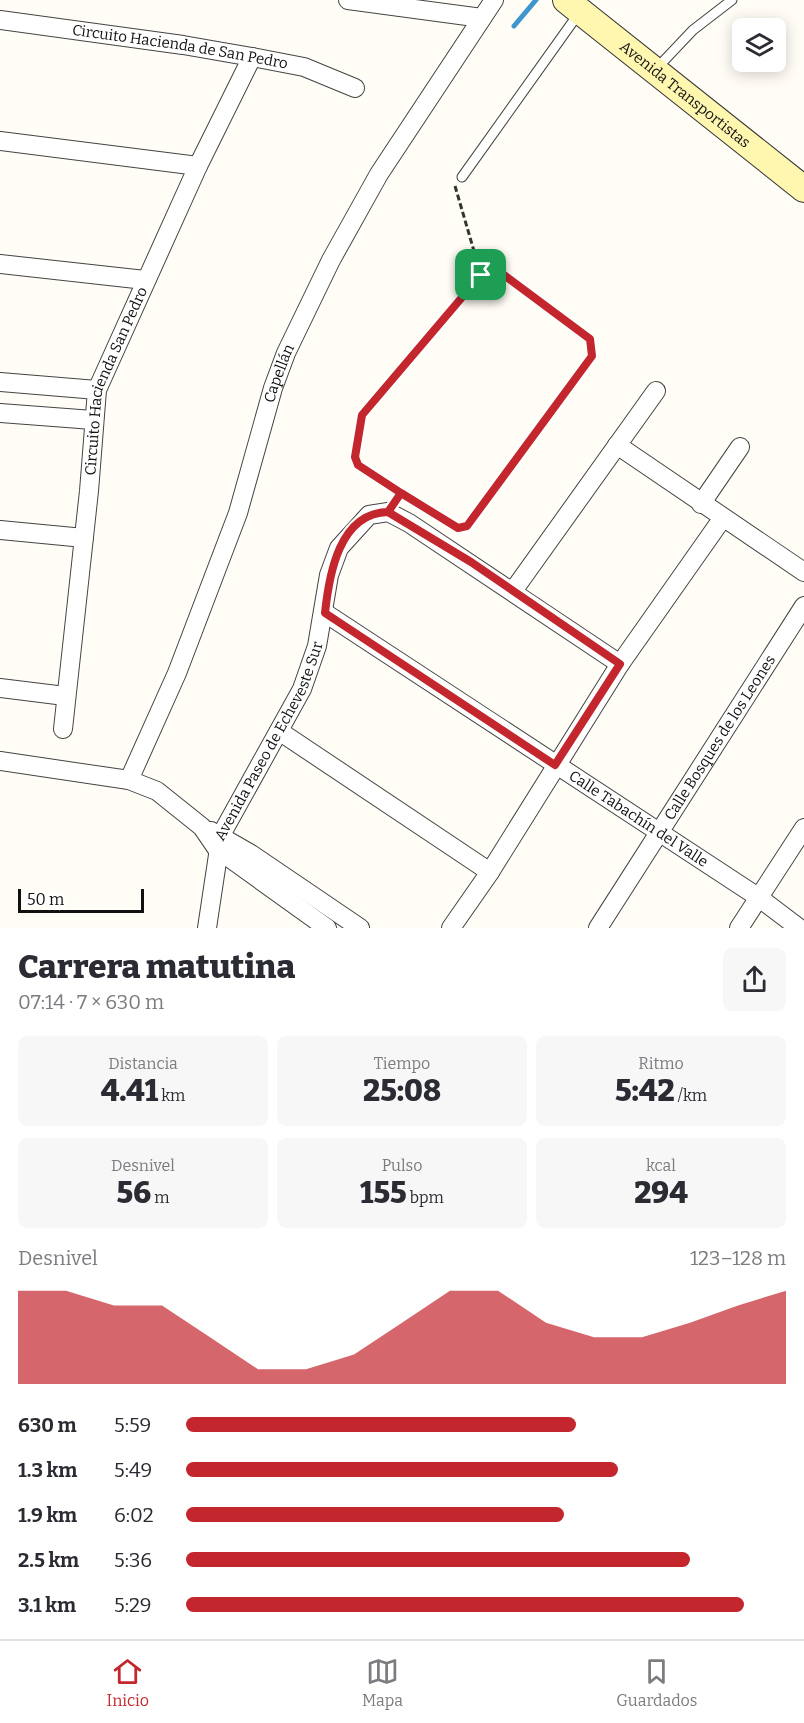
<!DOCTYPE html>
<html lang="es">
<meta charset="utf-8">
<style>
:root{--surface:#fff;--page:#f7f7f7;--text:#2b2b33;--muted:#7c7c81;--line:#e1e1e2;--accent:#c4262e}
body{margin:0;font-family:Bitter,serif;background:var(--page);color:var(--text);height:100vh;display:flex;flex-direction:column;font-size:22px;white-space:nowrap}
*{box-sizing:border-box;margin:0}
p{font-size:20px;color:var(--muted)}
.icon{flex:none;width:33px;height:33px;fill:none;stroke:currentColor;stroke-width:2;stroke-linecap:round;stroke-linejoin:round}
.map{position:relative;height:928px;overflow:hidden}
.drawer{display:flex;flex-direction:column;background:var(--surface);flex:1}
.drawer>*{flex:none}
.tools{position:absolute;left:732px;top:18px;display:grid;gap:12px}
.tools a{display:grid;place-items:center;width:54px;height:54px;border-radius:9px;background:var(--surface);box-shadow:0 3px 15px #0003;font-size:30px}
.scale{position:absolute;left:18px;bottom:15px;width:126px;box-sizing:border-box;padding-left:6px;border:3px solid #111;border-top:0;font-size:16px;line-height:21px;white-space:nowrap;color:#111;-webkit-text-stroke:4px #fff;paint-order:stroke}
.pin{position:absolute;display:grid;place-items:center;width:51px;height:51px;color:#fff;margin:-26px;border-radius:12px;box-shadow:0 3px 9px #0006}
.round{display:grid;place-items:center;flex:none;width:63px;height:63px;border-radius:9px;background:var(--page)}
.summary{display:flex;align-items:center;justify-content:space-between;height:102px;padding:0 18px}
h1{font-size:33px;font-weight:800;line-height:45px}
.metrics{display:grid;grid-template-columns:repeat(3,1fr);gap:9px;height:102px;padding:6px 18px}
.metrics div{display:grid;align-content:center;border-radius:9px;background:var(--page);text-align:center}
.metrics b{font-size:30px;font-weight:800}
.metrics small{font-size:16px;font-weight:400}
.metrics p{font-size:16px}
.chart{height:168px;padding:12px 18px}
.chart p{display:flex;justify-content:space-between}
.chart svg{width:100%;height:108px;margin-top:6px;fill:var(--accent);opacity:.7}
ul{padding:0 18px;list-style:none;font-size:20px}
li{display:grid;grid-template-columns:96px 72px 1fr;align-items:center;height:45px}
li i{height:15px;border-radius:8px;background:var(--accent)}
.tabs{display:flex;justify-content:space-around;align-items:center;height:84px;border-top:2px solid var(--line);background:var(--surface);font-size:16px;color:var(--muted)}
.tabs a{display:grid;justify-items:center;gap:3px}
.tabs .current{color:var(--accent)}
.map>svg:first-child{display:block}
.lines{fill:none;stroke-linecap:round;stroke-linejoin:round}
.stream{stroke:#3f96cf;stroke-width:5}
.lane-casing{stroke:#444;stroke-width:11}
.street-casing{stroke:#444;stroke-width:20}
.secondary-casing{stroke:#333;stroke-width:28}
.path{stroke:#333;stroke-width:3;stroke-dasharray:6 3;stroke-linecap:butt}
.lane{stroke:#fff;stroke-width:9}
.street{stroke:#fff;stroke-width:18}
.secondary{stroke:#fff6b0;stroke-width:26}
.route-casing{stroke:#fff;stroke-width:12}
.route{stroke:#c4262e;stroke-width:8}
.labels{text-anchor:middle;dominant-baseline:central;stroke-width:6;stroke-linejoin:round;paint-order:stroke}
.street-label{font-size:15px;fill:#111;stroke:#fff}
</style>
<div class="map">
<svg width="804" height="928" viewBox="0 0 804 928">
<rect width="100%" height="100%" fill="#fffdf5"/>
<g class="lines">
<path class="stream" d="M514,26L536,0"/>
<g class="lane-casing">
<path id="lane" d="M657,68L693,30L732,0
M462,177L579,13"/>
</g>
<g class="street-casing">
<g id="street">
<path d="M348,0L482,18"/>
<path id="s1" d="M0,20L183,45L252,57L304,67L355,88"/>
<path d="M0,141L198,166"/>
<path d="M0,264L145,280"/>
<path d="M0,382L97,390"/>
<path d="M0,413L93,420"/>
<path d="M617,445L804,572"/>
<path d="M701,504L740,447"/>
<path d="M0,530L84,538"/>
<path d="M513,591L656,391"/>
<path id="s2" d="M325,613L758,897L799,928"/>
<path d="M0,688L65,696"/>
<path id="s3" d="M63,729L89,491L97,390L198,166L252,57"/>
<path d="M279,731L490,872"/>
<path d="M0,761L129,780L157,791L202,827L217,849L327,928"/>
<path id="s4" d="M129,780L177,673L238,513L273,388L286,353L331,260L379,174L494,0"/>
<path d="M211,831L251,854L360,928"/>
<path id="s5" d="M207,928L221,835L302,689L317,646L329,575L339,548L369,515L388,512L409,523L620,664"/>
<path d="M451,928L490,872L620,664L722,519"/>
<path id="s6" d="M598,928L804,606"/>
<path d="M739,928L804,828"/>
</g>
</g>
<g class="secondary-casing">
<g id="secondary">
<path id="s7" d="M566,0L804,189"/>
</g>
</g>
<path class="path" d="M455,186L481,275
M398,498L401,493L458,528L467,526L592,356L590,339L500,271L488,270L481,275L362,415L355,457L358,465L401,493"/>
<use href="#lane" class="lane"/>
<use href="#street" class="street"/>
<use href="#secondary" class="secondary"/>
</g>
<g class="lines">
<g class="route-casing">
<path id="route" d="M481,275L362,415L355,457L358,465L401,493L388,512C339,513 329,575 325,613L555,765L620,664L471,562L388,512L401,493L458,528L467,526L592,356L590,339L500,272L488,270L481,275"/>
</g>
<use href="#route" class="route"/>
</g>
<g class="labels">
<g class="street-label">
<text stroke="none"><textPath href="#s1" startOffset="182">Circuito Hacienda de San Pedro</textPath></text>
<text stroke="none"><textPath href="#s7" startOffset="152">Avenida Transportistas</textPath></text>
<text stroke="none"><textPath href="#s4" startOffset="434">Capellán</textPath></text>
<text stroke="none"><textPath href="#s3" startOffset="354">Circuito Hacienda San Pedro</textPath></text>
<text stroke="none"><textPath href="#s6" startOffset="226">Calle Bosques de los Leones</textPath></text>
<text stroke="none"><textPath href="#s5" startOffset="200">Avenida Paseo de Echeveste Sur</textPath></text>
<text stroke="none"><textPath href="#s2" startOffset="375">Calle Tabachín del Valle</textPath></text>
</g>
</g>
</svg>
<div class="tools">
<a><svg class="icon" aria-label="layers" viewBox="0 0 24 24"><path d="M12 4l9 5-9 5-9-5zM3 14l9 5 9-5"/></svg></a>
</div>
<div class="scale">50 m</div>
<div class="pin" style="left:481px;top:275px;background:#1e9e55"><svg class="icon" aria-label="arrive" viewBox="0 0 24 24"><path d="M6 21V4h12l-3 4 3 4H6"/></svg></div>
</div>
<section class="drawer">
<div class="summary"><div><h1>Carrera matutina</h1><p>07:14 · 7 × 630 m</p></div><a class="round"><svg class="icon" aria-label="share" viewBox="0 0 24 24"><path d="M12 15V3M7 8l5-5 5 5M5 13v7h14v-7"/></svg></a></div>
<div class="metrics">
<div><p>Distancia</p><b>4.41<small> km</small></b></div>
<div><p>Tiempo</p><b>25:08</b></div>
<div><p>Ritmo</p><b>5:42<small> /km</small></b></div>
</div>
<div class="metrics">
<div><p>Desnivel</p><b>56<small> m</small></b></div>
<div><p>Pulso</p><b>155<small> bpm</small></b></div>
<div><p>kcal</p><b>294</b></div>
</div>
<div class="chart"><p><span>Desnivel</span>123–128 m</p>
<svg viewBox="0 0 160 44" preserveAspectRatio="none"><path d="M0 44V6L10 6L20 12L30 12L40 25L50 38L60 38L70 32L80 19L90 6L100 6L110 19L120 25L130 25L140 19L150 12L160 6V44z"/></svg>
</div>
<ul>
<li><b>630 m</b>5:59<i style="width:65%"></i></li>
<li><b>1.3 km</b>5:49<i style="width:72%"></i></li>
<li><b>1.9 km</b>6:02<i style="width:63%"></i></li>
<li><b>2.5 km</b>5:36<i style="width:84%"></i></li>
<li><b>3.1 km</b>5:29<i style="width:93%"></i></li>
</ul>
</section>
<nav class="tabs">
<a class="current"><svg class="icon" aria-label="home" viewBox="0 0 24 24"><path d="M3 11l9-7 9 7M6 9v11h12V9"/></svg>Inicio</a>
<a><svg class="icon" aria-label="map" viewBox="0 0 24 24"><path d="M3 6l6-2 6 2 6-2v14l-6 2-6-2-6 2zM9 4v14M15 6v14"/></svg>Mapa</a>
<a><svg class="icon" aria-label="saved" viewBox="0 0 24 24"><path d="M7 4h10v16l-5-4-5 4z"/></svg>Guardados</a>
</nav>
